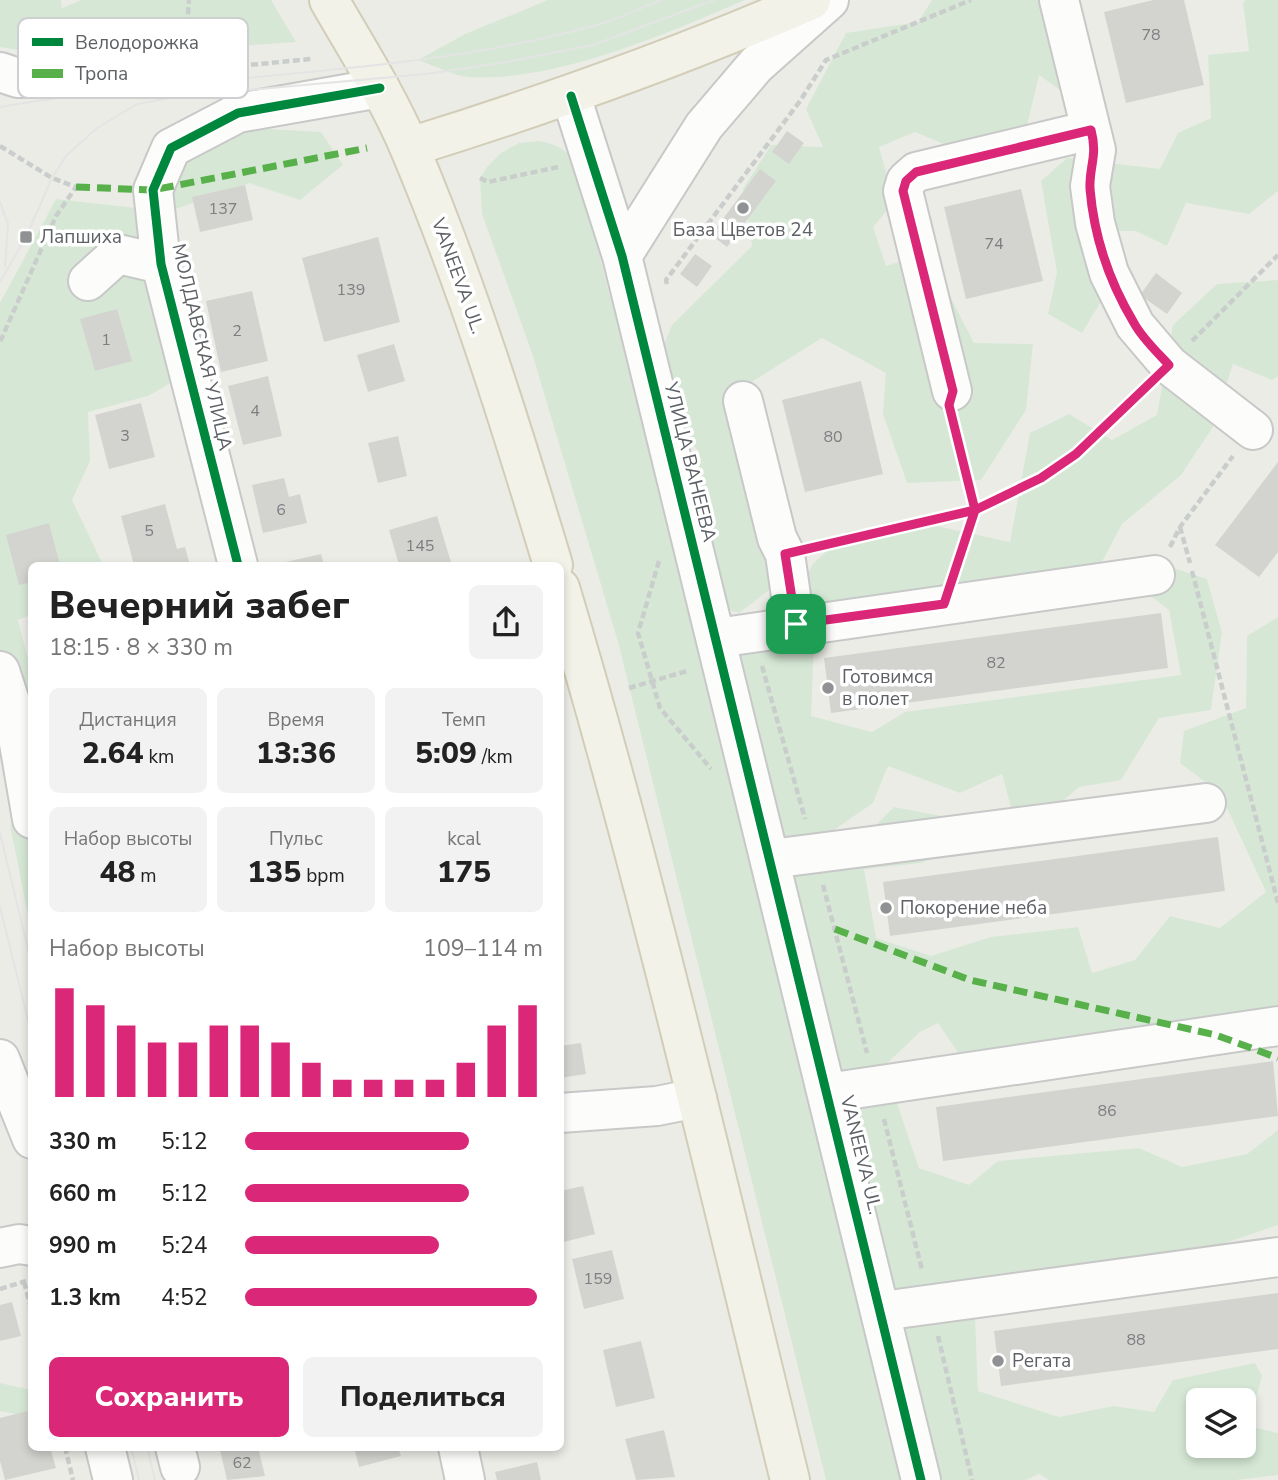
<!DOCTYPE html>
<html lang="ru">
<meta charset="utf-8">
<style>
:root{--surface:#fff;--page:#f2f2f2;--text:#222;--muted:#767676;--accent:#db2777}
body{margin:0;font-family:"Nunito Sans",sans-serif;background:var(--page);color:var(--text);height:100vh;display:flex;flex-direction:column;font-size:26px;white-space:nowrap}
*{box-sizing:border-box;margin:0}
p{font-size:23px;color:var(--muted)}
.icon{flex:none;width:38px;height:38px;fill:none;stroke:currentColor;stroke-width:2;stroke-linecap:round;stroke-linejoin:round}
.map{position:relative;flex:1;overflow:hidden}
.side{position:absolute;left:28px;top:562px;width:536px;height:889px;display:flex;flex-direction:column;background:var(--surface);border-radius:10px;box-shadow:0 4px 10px #0003}
.side>*{flex:none}
.buttons{position:absolute;left:1186px;top:1388px;display:grid;gap:14px}
.buttons a{display:grid;place-items:center;width:70px;height:70px;border-radius:10px;background:var(--surface);box-shadow:0 4px 10px #0003;font-size:35px}
.pin{position:absolute;display:grid;place-items:center;width:60px;height:60px;color:#fff;margin:-30px;border-radius:14px;box-shadow:0 4px 10px #0006}
.round{display:grid;place-items:center;flex:none;width:74px;height:74px;border-radius:10px;background:var(--page)}
.summary{display:flex;align-items:center;justify-content:space-between;height:119px;padding:0 21px}
h1{font-size:38px;font-weight:800;line-height:52px}
.metrics{display:grid;grid-template-columns:repeat(3,1fr);gap:10px;height:119px;padding:7px 21px}
.metrics div{display:grid;align-content:center;border-radius:10px;background:var(--page);text-align:center}
.metrics b{font-size:30px;font-weight:800}
.metrics small{font-size:19px;font-weight:400}
.metrics p{font-size:19px}
.chart{height:196px;padding:14px 21px}
.chart p{display:flex;justify-content:space-between}
.chart svg{width:100%;height:126px;margin-top:7px;stroke:var(--accent);stroke-width:6}
.action{display:flex;gap:14px;margin-top:auto;padding:14px 21px}
.action a{flex:1;height:80px;border-radius:10px;background:var(--accent);color:#fff;font-size:28px;font-weight:800;line-height:80px;text-align:center}
.action a+a{background:var(--page);color:var(--text)}
ul{padding:0 21px;list-style:none;font-size:23px}
li{display:grid;grid-template-columns:112px 84px 1fr;align-items:center;height:52px}
li i{height:18px;border-radius:9px;background:var(--accent)}
.map>svg:first-child{display:block}
.green{fill:#d6e8d5;fill-rule:evenodd}
.building{fill:#d3d3d0}
.lines{fill:none;stroke-linecap:round;stroke-linejoin:round}
.minor-casing{stroke:#c8c8c8;stroke-width:42}
.major-casing{stroke:#d2cdb7;stroke-width:42}
.path{stroke:#c9cdcb;stroke-width:4.5;stroke-dasharray:7 3.5;stroke-linecap:butt}
.minor{stroke:#fcfcfb;stroke-width:38}
.major{stroke:#f2f2e9;stroke-width:38}
.tram{stroke:#e3e4e3;stroke-width:2}
.quiet{stroke:#58b04a;stroke-width:7;stroke-dasharray:14 7;stroke-linecap:butt}
.cycleway-casing{stroke:#fff;stroke-width:13}
.cycleway{stroke:#00873e;stroke-width:9}
.route-casing{stroke:#fff;stroke-width:14}
.route{stroke:#db2777;stroke-width:9}
.poi-dot{fill:#8f9192;stroke:#fff;stroke-width:2.5}
.labels{text-anchor:middle;dominant-baseline:central;stroke-width:7;stroke-linejoin:round;paint-order:stroke}
.number-label{font-size:16px;fill:#7c7e80}
.poi-label{font-size:19px;fill:#5d6064;stroke:#fff;text-anchor:start}
.street-label{font-size:19px;fill:#5d6064;stroke:#fff}
.key{fill:#fff;stroke:#cecfd0;stroke-width:2}
.key-label{font-size:19px;fill:#5d6064}
</style>
<div class="map">
<svg width="1278" height="1480" viewBox="0 0 1278 1480">
<rect width="100%" height="100%" fill="#ecece7"/>
<path class="green" d="M0,0H61L62,8L82,0H271L296,42L18,62V50L0,47Z
M548,0H745C666,34 557,82 469,77C453,76 434,65 418,60L465,34Z
M932,0H1071L1078,103L1039,75L1026,130L961,151L915,132L879,147L894,202L873,227L886,266L928,253L974,343L1033,344L1026,410L981,480L907,483L883,414L886,373L822,338L750,383L793,572L739,613L702,603L680,517L699,452L675,421L657,361L672,325L752,246L743,189L771,145L823,147L806,109L846,33L918,22Z
M1246,0H1278V191L1249,214L1186,203L1167,246L1136,231H1084L1105,295L1082,333L1048,314L1057,272L1041,181L1067,158L1160,169L1178,133L1211,118L1208,55L1249,51L1243,3Z
M231,127L321,132L343,165L300,200L249,183L159,215L177,159Z
M539,141C561,145 572,153 579,173L609,293L673,514L765,880L832,869L894,807L947,817L961,846L921,863L864,869L876,938L931,956L991,937L1078,927L1092,973L1135,960L1170,916L1220,928L1266,892L1220,793L1180,763L1184,731L1246,708L1247,636L1278,617V1034L1103,1061L1066,1036L1032,1052L963,1060L938,1023L920,1032L882,1068L830,1074L911,1480H826L618,642L532,353L482,214L480,178L487,167L501,153L519,143Z
M56,199L136,208L176,380L148,396L88,412L90,461L72,500L103,565H32L31,615L18,620L31,671V716L0,735V303Z
M1278,280V376L1272,380L1233,364L1213,427L1181,475L1122,524L1086,592L840,623L800,587L813,564L848,531L936,526L1010,542L1030,433L1069,414L1112,440L1157,415L1173,325L1217,284Z
M1170,567L1207,579L1222,633L1211,710L1159,718L1121,780L1079,787L1047,815H1013L1002,774L960,793L888,766L873,803L815,843L779,850L722,648L814,642L811,716L872,732L905,712L1181,675L1169,610L1144,591Z
M31,821V930L10,825Z
M895,1097L919,1168L969,1185L998,1161L1139,1148L1182,1167L1247,1154L1278,1130V1225L1190,1255L975,1317L978,1391L1059,1417L1114,1406L1154,1412L1173,1380L1255,1363L1262,1376L1248,1426L1278,1433V1475L1236,1480H1049L1039,1474L1026,1480H927L838,1111ZM1199,1400H1244V1446H1199Z
M0,1383L31,1390V1417L0,1411Z"/>
<path class="building" d="M1153,0H1184L1204,85L1126,103L1104,12Z
M787,131L804,143L789,164L772,152Z
M760,169L776,181L727,247L711,235Z
M245,185L253,220L200,232L192,197Z
M1021,189L1043,281L966,299L944,207Z
M378,237L400,322L324,342L302,258Z
M695,254L712,266L697,287L680,274Z
M1156,273L1182,293L1167,314L1140,295Z
M252,291L268,361L221,372L206,301Z
M117,309L132,361L95,371L80,319Z
M394,344L405,381L368,392L357,355Z
M268,376L282,436L243,445L228,386Z
M861,381L883,474L805,492L782,400Z
M141,403L155,457L109,469L95,415Z
M398,436L407,476L378,483L368,443Z
M1278,462V552L1259,577L1215,545Z
M284,478L289,497L300,494L307,523L263,533L252,485Z
M165,504L177,549L185,547L190,565H134L121,516Z
M437,516L451,562L399,565L389,530Z
M49,523L60,565H32V582L19,585L6,535Z
M321,554L324,565H277V564Z
M1161,613L1168,668L831,713L824,658Z
M1218,837L1225,891L890,936L883,882Z
M581,1043L586,1074L560,1078V1046Z
M1273,1061L1278,1116L943,1161L936,1107Z
M583,1186L595,1234L560,1243V1191Z
M612,1250L624,1299L584,1309L572,1259Z
M1278,1293V1349L1001,1386L994,1331Z
M12,1302L21,1336L0,1341V1305Z
M641,1341L655,1398L616,1407L603,1350Z
M32,1410V1447H50L56,1468L5,1480L0,1461V1418Z
M664,1430L675,1477L636,1480L625,1439Z
M232,1447H258L265,1476L227,1480L220,1450Z
M354,1447H398L401,1456L359,1467Z
M537,1462L541,1480H497L495,1472Z"/>
<g class="lines">
<g class="minor-casing">
<path id="minor" d="M1059,0L1096,150L1090,186L1095,223L1109,273L1135,325L1169,365L1253,430
M0,72L18,78L125,77
M571,96L622,256L921,1480
M622,256L704,126L756,65L829,0
M88,281L118,254L161,264
M952,391L903,191L906,181L916,172L1091,130
M743,401L777,538L785,554L795,624
M238,565L161,264L153,190L171,148L238,113L380,88
M717,638L1155,575
M0,671L14,714L32,819
M771,859L1206,803
M0,1059L32,1139
M827,1093L1278,1026
M560,1113L657,1106L697,1098
M0,1248L19,1244L32,1246
M882,1311L1278,1257
M105,1447L113,1480
M175,1447L180,1467
M458,1447L465,1480"/>
</g>
<g class="major-casing">
<path id="major" d="M329,0C357,49 388,97 410,149C467,284 511,425 553,565
M410,147C548,104 678,58 811,0
M560,588C648,882 717,1182 790,1480"/>
</g>
<path class="path" d="M165,73L188,13L189,0
M157,74L311,59
M0,146L52,178L76,187L56,216L0,342
M480,178L488,182L558,167
M667,284L666,280L800,101L826,60L971,0
M1192,341L1278,255
M954,426L975,510L956,569
M1180,527L1190,563
M816,547C893,529 974,519 1042,478C1081,454 1111,420 1144,389
M1170,547L1180,527L1233,456
M659,561L638,633L660,708L711,769
M1192,571L1278,903
M762,666L805,819
M629,688L687,671
M823,885L867,1053
M884,1119L922,1270
M24,1282L32,1312
M0,1289L26,1281
M938,1336L972,1480
M65,1447L73,1480"/>
<use href="#minor" class="minor"/>
<use href="#major" class="major"/>
<path class="tram" d="M0,107C198,72 401,79 597,25C619,19 640,8 661,0
M0,202L8,224L5,267
M0,282L26,237L52,178L66,156L97,128L137,104L181,96L426,74L507,62L593,45L714,0
M0,833L32,966
M0,907L32,1036
M131,1447L139,1480
M147,1447L155,1480"/>
<path class="quiet" d="M76,187L153,190L367,148
M835,929L970,980L1216,1035L1278,1058"/>
<g class="cycleway-casing">
<path id="cycleway" d="M571,96L622,256L921,1480
M238,565L161,264L153,190L171,148L238,113L380,88"/>
</g>
<use href="#cycleway" class="cycleway"/>
</g>
<g class="lines">
<g class="route-casing">
<path id="route" d="M796,624L944,604L975,510L1041,478L1076,454L1169,365C1157,352 1142,338 1134,323C1110,283 1094,236 1090,189C1089,166 1098,156 1091,130L916,172L906,181L903,191L953,391L949,405L975,510L785,554L796,624"/>
</g>
<use href="#route" class="route"/>
</g>
<g class="poi-dot">
<circle cx="743" cy="208" r="7"/>
<rect x="19" y="230" width="14" height="14" rx="3.5"/>
<circle cx="828" cy="688" r="7"/>
<circle cx="886" cy="908" r="7"/>
<circle cx="998" cy="1361" r="7"/>
</g>
<g class="labels">
<g class="number-label">
<text x="1151" y="35">78</text>
<text x="223" y="209">137</text>
<text x="994" y="244">74</text>
<text x="351" y="290">139</text>
<text x="237" y="331">2</text>
<text x="106" y="340">1</text>
<text x="255" y="411">4</text>
<text x="125" y="436">3</text>
<text x="833" y="437">80</text>
<text x="281" y="510">6</text>
<text x="149" y="531">5</text>
<text x="420" y="546">145</text>
<text x="996" y="663">82</text>
<text x="1107" y="1111">86</text>
<text x="598" y="1279">159</text>
<text x="1136" y="1340">88</text>
<text x="242" y="1463">62</text>
</g>
<g class="poi-label">
<text x="743" y="230" text-anchor="middle">База Цветов 24</text>
<text x="40" y="237">Лапшиха</text>
<text x="842" y="677">Готовимся<tspan x="842" dy="22">в полет</tspan></text>
<text x="900" y="908">Покорение неба</text>
<text x="1012" y="1361">Регата</text>
</g>
<g class="street-label">
<text transform="translate(458 276) rotate(70)">VANEEVA UL.</text>
<text transform="translate(202 347) rotate(77)">МОЛДАВСКАЯ УЛИЦА</text>
<text transform="translate(690 462) rotate(76)">УЛИЦА ВАНЕЕВА</text>
<text transform="translate(861 1155) rotate(76)">VANEEVA UL.</text>
</g>
</g>
<rect x="18" y="18" width="230" height="80" rx="10" class="key"/>
<rect x="32" y="38" width="31" height="8" fill="#00873e"/>
<rect x="32" y="69" width="31" height="9" fill="#58b04a"/>
<g class="key-label">
<text x="75" y="49">Велодорожка</text>
<text x="75" y="80">Тропа</text>
</g>
</svg>
<div class="buttons">
<a><svg class="icon" aria-label="layers" viewBox="0 0 24 24"><path d="M12 4l9 5-9 5-9-5zM3 14l9 5 9-5"/></svg></a>
</div>
<div class="pin" style="left:796px;top:624px;background:#1e9e55"><svg class="icon" aria-label="arrive" viewBox="0 0 24 24"><path d="M6 21V4h12l-3 4 3 4H6"/></svg></div>
<section class="side">
<div class="summary"><div><h1>Вечерний забег</h1><p>18:15 · 8 × 330 m</p></div><a class="round"><svg class="icon" aria-label="share" viewBox="0 0 24 24"><path d="M12 15V3M7 8l5-5 5 5M5 13v7h14v-7"/></svg></a></div>
<div class="metrics">
<div><p>Дистанция</p><b>2.64<small> km</small></b></div>
<div><p>Время</p><b>13:36</b></div>
<div><p>Темп</p><b>5:09<small> /km</small></b></div>
</div>
<div class="metrics">
<div><p>Набор высоты</p><b>48<small> m</small></b></div>
<div><p>Пульс</p><b>135<small> bpm</small></b></div>
<div><p>kcal</p><b>175</b></div>
</div>
<div class="chart"><p><span>Набор высоты</span>109–114 m</p>
<svg viewBox="0 0 160 44" preserveAspectRatio="none"><path d="M5 44V6M15 44V12M25 44V19M35 44V25M45 44V25M55 44V19M65 44V19M75 44V25M85 44V32M95 44V38M105 44V38M115 44V38M125 44V38M135 44V32M145 44V19M155 44V12"/></svg>
</div>
<ul>
<li><b>330 m</b>5:12<i style="width:75%"></i></li>
<li><b>660 m</b>5:12<i style="width:75%"></i></li>
<li><b>990 m</b>5:24<i style="width:65%"></i></li>
<li><b>1.3 km</b>4:52<i style="width:98%"></i></li>
</ul>
<div class="action"><a>Сохранить</a><a>Поделиться</a></div>
</section>
</div>
